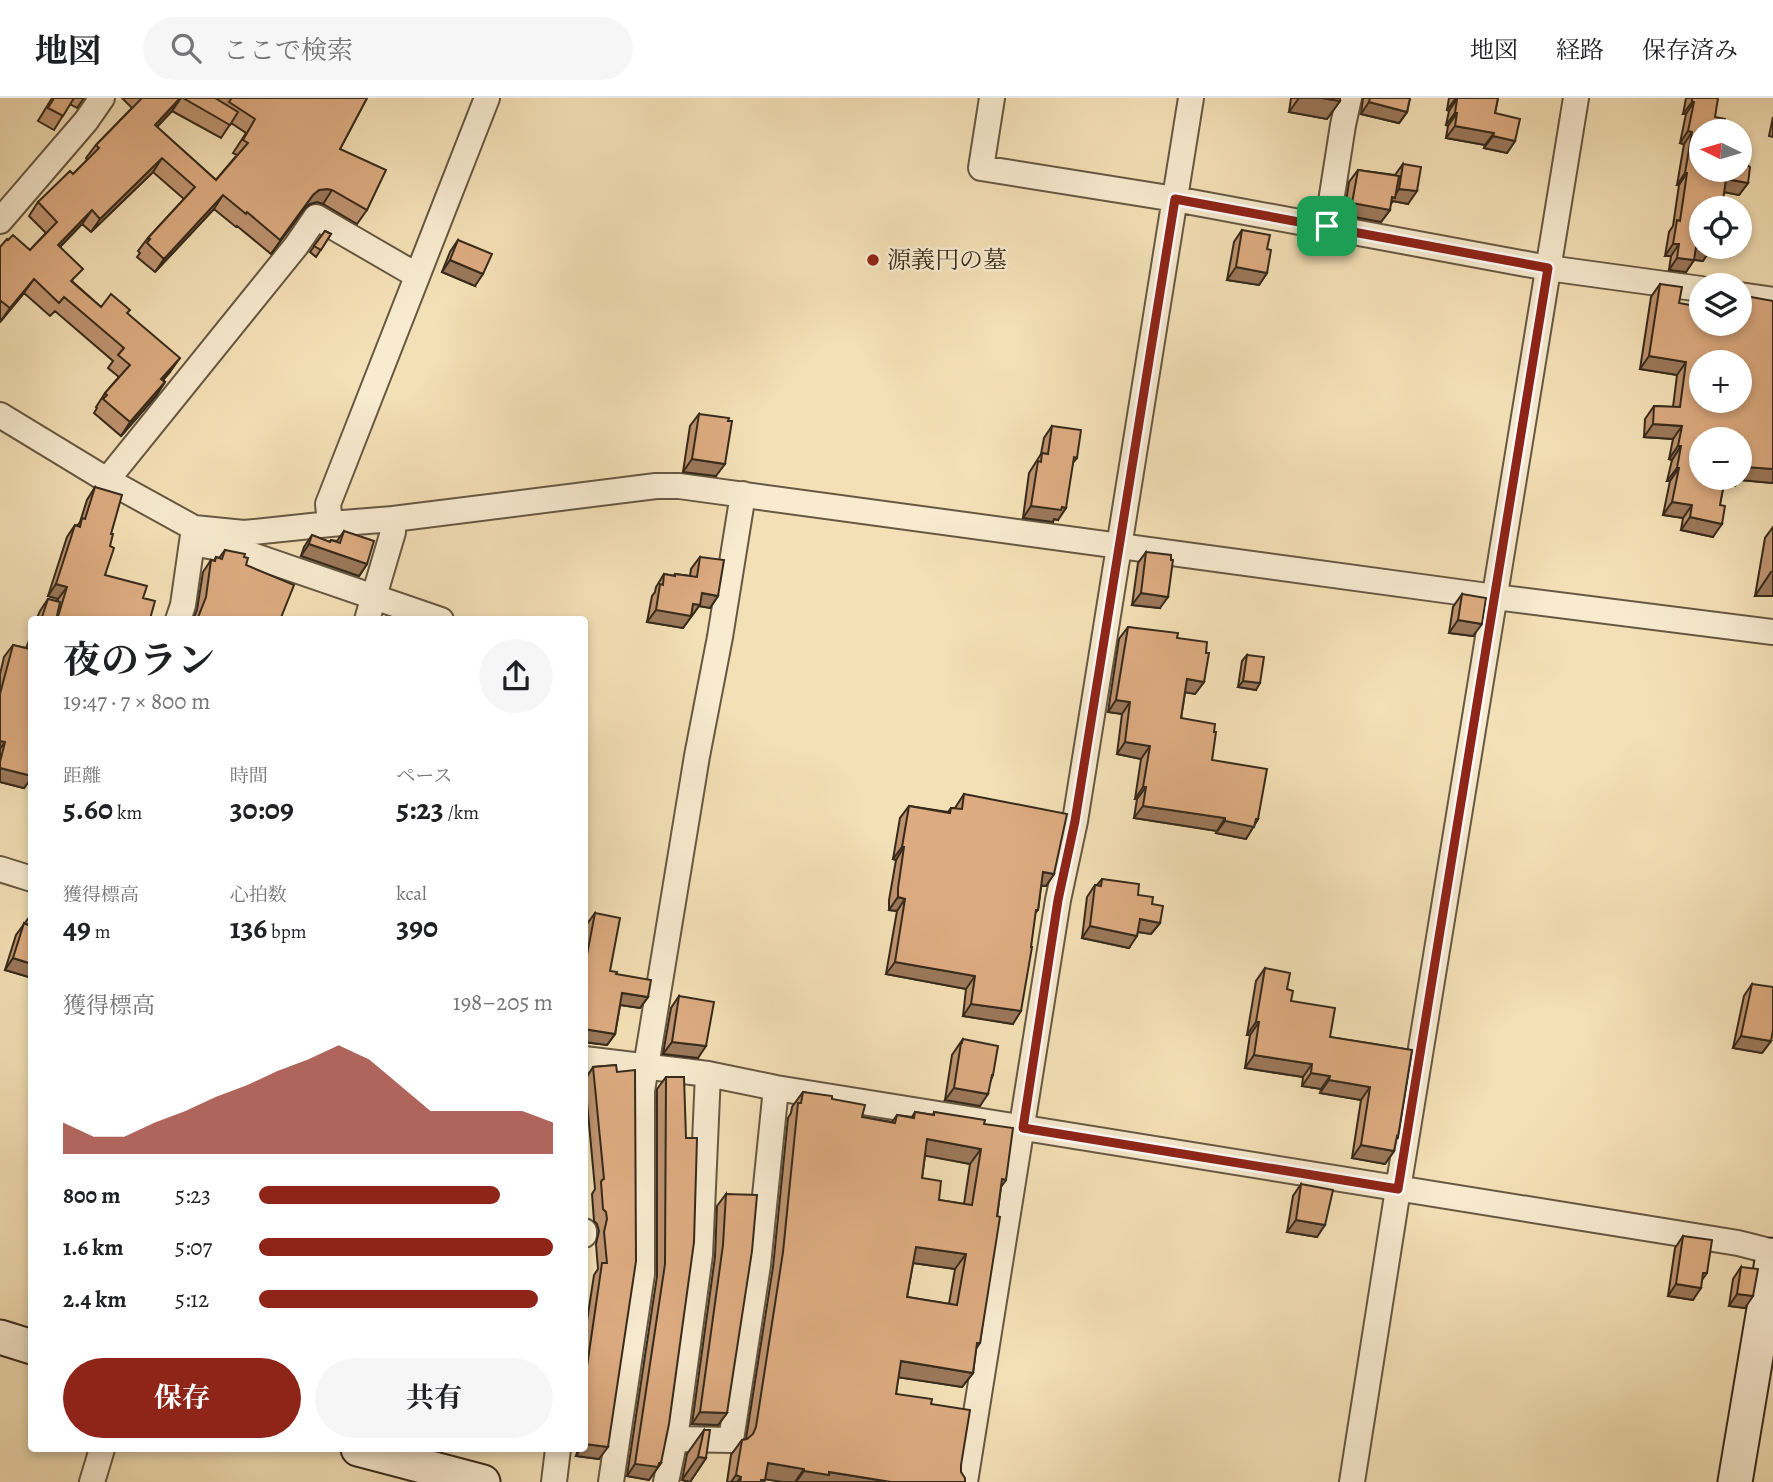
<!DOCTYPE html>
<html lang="ja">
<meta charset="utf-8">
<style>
:root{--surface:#fff;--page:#f6f6f6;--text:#202124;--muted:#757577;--line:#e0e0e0;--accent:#8f2418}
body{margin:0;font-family:Alegreya,"Noto Serif JP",serif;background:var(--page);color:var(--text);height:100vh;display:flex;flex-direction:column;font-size:26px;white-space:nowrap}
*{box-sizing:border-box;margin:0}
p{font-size:23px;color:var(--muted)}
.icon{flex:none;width:38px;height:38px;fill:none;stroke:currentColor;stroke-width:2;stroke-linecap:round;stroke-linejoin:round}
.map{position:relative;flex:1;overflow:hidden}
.drawer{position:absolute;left:28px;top:518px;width:560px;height:836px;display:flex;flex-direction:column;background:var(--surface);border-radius:7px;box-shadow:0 4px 10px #0003}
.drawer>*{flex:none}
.needle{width:46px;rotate:275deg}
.tools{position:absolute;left:1689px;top:21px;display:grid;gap:14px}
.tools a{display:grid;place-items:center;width:63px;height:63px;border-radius:50%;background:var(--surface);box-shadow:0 4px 10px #0003;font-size:35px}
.pin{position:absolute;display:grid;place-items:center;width:60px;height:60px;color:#fff;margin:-30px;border-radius:14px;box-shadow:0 4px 10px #0006}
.round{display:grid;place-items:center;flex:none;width:74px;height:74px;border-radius:37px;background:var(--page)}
.headline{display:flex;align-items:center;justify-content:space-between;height:119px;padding:0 35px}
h1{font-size:38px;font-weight:700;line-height:52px}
.metrics{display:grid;grid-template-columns:repeat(3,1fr);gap:10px;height:119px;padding:7px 35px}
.metrics div{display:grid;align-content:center}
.metrics b{font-size:30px;font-weight:700}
.metrics small{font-size:19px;font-weight:400}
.metrics p{font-size:19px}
.chart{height:196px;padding:14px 35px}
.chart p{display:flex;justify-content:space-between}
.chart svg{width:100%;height:126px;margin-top:7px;fill:var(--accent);opacity:.7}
.button{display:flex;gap:14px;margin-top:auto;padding:14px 35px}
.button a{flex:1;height:80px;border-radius:42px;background:var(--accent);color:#fff;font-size:28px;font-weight:700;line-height:80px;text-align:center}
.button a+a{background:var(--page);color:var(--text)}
ul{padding:0 35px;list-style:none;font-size:23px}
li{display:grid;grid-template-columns:112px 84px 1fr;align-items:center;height:52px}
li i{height:18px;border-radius:9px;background:var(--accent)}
header{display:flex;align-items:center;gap:42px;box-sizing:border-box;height:98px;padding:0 35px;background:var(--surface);border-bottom:2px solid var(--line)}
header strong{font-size:33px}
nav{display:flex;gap:38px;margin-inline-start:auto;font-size:24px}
.search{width:490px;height:63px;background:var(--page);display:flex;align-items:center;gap:18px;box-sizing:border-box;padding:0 24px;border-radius:38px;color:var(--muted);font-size:26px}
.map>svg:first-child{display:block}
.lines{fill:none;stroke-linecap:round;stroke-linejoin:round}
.street-casing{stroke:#665842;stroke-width:28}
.secondary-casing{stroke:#362a1b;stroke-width:37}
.street{stroke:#f8ebd0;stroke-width:24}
.secondary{stroke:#f8ebd0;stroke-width:33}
.wall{fill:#be936f;stroke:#362a1b;stroke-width:2;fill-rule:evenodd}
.shaded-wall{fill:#9b785a;stroke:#362a1b;stroke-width:2}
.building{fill:#ddab81;stroke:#362a1b;stroke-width:2;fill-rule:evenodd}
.route-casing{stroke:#fff;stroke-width:14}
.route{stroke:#8f2418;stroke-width:9}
.poi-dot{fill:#8f2418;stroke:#f8ebd0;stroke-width:2.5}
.labels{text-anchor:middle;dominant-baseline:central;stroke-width:5;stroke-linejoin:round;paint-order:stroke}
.poi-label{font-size:24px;fill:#362a1b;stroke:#f8ebd0;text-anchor:start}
</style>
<header>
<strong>地図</strong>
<div class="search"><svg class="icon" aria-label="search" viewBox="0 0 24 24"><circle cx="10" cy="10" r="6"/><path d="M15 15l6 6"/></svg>ここで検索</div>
<nav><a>地図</a><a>経路</a><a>保存済み</a></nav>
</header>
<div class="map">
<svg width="1773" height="1384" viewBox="0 0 1773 1384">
<rect width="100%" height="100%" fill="#f4e0b6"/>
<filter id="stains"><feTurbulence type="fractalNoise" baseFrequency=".00286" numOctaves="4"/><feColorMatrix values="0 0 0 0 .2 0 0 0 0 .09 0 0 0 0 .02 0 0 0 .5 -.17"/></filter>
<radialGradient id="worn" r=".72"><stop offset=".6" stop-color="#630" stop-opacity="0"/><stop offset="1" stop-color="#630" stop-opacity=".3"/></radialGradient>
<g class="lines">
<g class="street-casing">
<path id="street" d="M992,0L981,70L1175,101L1548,170L1701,191
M0,123L86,23L102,0
M1327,129L1343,27L1349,0
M1740,197L1773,202
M0,317L107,382L194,430L244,435L330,426L393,421V434L367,522
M107,382L296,148L316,119L416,177
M393,421L656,388H679L1495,499L1773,534
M330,426L328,406L487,0
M198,446L246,455L441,522
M178,522L183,507L194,430
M0,771L32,781
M584,961L708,976L776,990L1738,1145L1773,1154
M584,1133V1137
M675,1341L731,1342L758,1167L776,990
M92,1384L102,1351
M554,1384L558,1351
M611,1384L642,1176V993L697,658L720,539L743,396
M666,1384L675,1341L700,1157L708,976
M965,1384L1058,802L1075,723L1191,0
M1352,1384L1398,1091L1576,0"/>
</g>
<g class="secondary-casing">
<path id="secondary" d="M0,1239L32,1249
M358,1351L483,1384
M1735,1384L1773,1157"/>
</g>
<use href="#street" class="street"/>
<use href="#secondary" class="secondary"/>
</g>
<path class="wall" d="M52,0H84L77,10L70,6L54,32L38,23Z
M122,0H367L340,51L367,112L357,126L323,106L317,104L310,106L304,111L271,156L237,128L236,129L214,111L155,174L137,159L140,155L138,153L148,140L184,101L153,74L91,134L82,126L60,149L73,184L101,209L127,215L170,274L163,282L165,284L156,298L121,338L94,315L97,310L96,309L105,295L119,279L108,270L113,263L55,213L50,218L24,195L0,224V149L30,152L46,135L29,118L38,104L73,76L87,62L86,60L96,47L132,10ZM172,13L221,40L231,25L246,35L233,55L237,57L216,82L157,29Z
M1291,0H1340V3L1327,21L1289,14Z
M1363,0H1410L1407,14L1399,25L1361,16Z
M1449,0H1498L1495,15L1515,43L1507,55L1484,50L1485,47L1446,40L1448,28L1446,27L1449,13L1447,12Z
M1686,0H1718L1701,72L1748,85L1739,97L1724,94L1703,163L1694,162L1686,174L1669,172L1671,158H1665L1669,134L1673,128L1679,87H1677L1684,46L1680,45L1686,16H1683Z
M1773,19V39L1769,38Z
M1403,66L1408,106L1393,103L1390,107V112L1381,124L1344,117L1349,84L1358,72L1395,77Z
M1242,132L1267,151V175L1259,187L1227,182L1234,144Z
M325,133L331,136L316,159L310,154Z
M458,142L475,188L442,174L450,154Z
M1660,186L1679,205L1772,385L1740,382L1735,388L1724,386L1713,439L1681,432L1683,420L1663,417L1670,383H1667L1672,362L1669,361L1673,341L1644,339L1645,321L1654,308L1673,309L1677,277L1640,271L1651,199Z
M699,316L716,378L683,374L690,328Z
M1052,328L1077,360L1073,365L1058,422L1054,421L1053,424L1023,420L1029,375L1041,356L1044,340Z
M95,389L111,436L105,477L143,500L150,521L151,522H36L40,513L48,501L58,504V501L48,498L67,439L75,427L77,428L80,424L87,402Z
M1773,429V498H1755L1765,440Z
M344,433L367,466L359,478L301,458L304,449L312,437L329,444L331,442L337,443Z
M225,452L244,459L246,467L280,522H193L197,512L203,474L211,462L214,463L216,459L219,460Z
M1146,454L1160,510L1132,507L1138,465Z
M700,459L718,498L710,510L699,508L683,530L647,524L652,498L655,494L656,489L664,476L673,478L675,476L690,478L691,471Z
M1462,496L1473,538L1449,535L1453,509Z
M1128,529L1177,540L1206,555L1204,584L1195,596L1185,594L1181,620L1214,634L1212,662L1258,721L1246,741L1216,735L1217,733L1134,720L1137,701H1135L1141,661L1117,656L1122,616L1108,614L1119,541Z
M32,535V679L24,690L0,684V576L4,559L13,547L26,550Z
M1247,557L1256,592L1238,589L1242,563Z
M964,696L1054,776L1046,788H1041L1038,812L1035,815L1013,926L963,918L966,891L886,876L897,813L889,812V802L896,762L893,761L900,720L909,708L948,714L951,710H955Z
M1102,781L1138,797L1152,806L1160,825L1151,836L1138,834L1129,850L1082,840L1087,799L1095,787H1097Z
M32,813V880L5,872L16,837L30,818Z
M595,815L610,873L648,899L640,910L620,907L615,936L607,947L584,944V842L587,826Z
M1265,870L1287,891L1291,903L1330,939L1412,952L1398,1039L1396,1042L1394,1053L1385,1066L1352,1060L1361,1002L1320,995L1321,991L1302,988L1303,979L1245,970L1250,937H1247L1256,883Z
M1752,886L1771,943L1762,955L1733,950L1744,898Z
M679,898L698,960L663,956L671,910Z
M963,941L993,977L980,1008L945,1002L952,957Z
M616,967L599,1361L576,1358L578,1351H584V1242L594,1177L598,1171L596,1146L599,1133L597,1126L594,1123L592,1096L595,1091L585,982L593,969Z
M666,979H684L661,1365L649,1382L627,1378L657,1178V991Z
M803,994L832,1001L862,1019L892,1024L897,1017L912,1019L915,1014L933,1017L934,1014L984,1026L1006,1082L1001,1089L980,1245L976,1251L973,1275L962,1289L898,1279L896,1296L931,1306L961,1367V1374L965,1384H783L766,1381L764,1384H727L731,1357L742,1342L746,1341L773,1169L788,1020L791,1015L792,1009ZM925,1057L970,1066L964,1106L939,1102L922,1080ZM913,1165L955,1171L949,1206L907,1199Z
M1301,1086L1317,1139L1287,1134L1293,1098Z
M726,1096L727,1315L718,1327L692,1326L715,1159L717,1108Z
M1683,1138L1707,1175L1702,1182L1693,1202L1668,1198L1675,1150Z
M1741,1169L1745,1210L1729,1208L1733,1181Z
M704,1332L706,1360L690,1384L682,1382L687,1356Z"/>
<path class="shaded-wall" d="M181,0L172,13L145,41L155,27Z
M1299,0H1322L1340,3L1327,21L1289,14Z
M1456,0L1457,1L1449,13L1447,12Z
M1369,4L1407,14L1399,25L1361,16Z
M1692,4H1694L1686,16H1683Z
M1455,15H1457L1448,28L1446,27Z
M1455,28L1494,35L1485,47L1446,40Z
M1688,33L1692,34L1684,46L1680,45Z
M1493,38L1515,43L1507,55L1484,50Z
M162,60L153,74L91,134L100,121Z
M1685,75H1687L1679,87H1677Z
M1726,81L1748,85L1739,97L1718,93Z
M327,91L332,92L323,106L317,104L310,106L304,111L271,156L313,97L319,92Z
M1399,91L1417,93L1408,106L1393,103L1387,111L1390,112L1381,124L1344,117L1352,105L1393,100Z
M223,97L214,111L155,174L164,161Z
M92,112L82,126L48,161L58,147Z
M1673,146H1679L1671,158H1665Z
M1696,149L1711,151L1703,163L1688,161Z
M1677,160L1694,162L1686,174L1669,172Z
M450,162L483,176L475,188L442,174Z
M1236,169L1267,175L1259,187L1227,182Z
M34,181L24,195L0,224L10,210Z
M1649,258L1686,264L1677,277L1640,271Z
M180,260L170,274L152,295L161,281Z
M165,284L156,298L121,338L130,324Z
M1653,326L1682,328L1673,341L1644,339Z
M1678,348H1681L1672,362L1669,361Z
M692,361L725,366L716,378L683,374Z
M1746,369L1773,371V383L1772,385L1740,382L1735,388L1717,384L1721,380H1740V374Z
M1677,370H1679L1670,383H1667Z
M1672,404L1692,407L1683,420L1663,417Z
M1031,408L1062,409L1066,410L1058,422L1054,421L1053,424L1023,420Z
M1690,419L1722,426L1713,439L1681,432Z
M309,446L367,466L359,478L301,458Z
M1771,474H1773V498H1755Z
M56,486L67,489L58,501L48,498Z
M702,495L718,498L710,510L699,508L683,530L647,524L656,512L693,506Z
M1141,495L1168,499L1160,510L1132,507Z
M1458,522L1482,526L1473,538L1449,535Z
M1187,581L1204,584L1195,596L1178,593Z
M1243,583L1260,585L1256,592L1238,589Z
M1116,602L1130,604L1122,616L1108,614Z
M0,643L5,644L0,651Z
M1125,644L1150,648L1141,661L1117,656Z
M0,670L32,678V679L24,690L0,684Z
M1143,689H1146L1137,701H1135Z
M1143,708L1225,720L1217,733L1134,720Z
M1256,721H1258L1246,741L1216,735L1225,723Z
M902,749H904L896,762L893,761Z
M1043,774L1054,776L1046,788L1034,787Z
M898,799L905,801L897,813L889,812Z
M1140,821L1160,825L1151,836L1132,833Z
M1090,828L1137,838L1129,850L1082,840Z
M13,860L32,866V880L5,872Z
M895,864L975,878L966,891L886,876Z
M622,895L648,899L640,910L614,906Z
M971,906L1021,913L1013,926L963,918Z
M1256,924H1259L1250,937H1247Z
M584,931L615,936L607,947L584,944Z
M1741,938L1771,943L1762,955L1733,950Z
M672,944L706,948L698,960L663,956Z
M1254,957L1312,966L1303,979L1245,970Z
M1311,975L1330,978L1321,991L1302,988Z
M1329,982L1370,989L1361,1002L1320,995Z
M954,990L988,996L980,1008L945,1002Z
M927,1041L981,1051L970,1066L916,1056Z
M1361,1047L1394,1053L1385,1066L1352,1060Z
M1296,1122L1325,1127L1317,1139L1287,1134Z
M916,1149L966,1156L955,1171L906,1164Z
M1676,1186L1701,1190L1693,1202L1668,1198Z
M1737,1196L1753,1198L1745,1210L1729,1208Z
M901,1263L973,1275L962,1289L890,1278Z
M700,1314L727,1315L718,1327L692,1326Z
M585,1346L608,1349L599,1361L576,1358L581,1351H584Z
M698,1359L706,1360L690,1384L682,1382Z
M659,1365H661L649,1382L627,1378L635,1366Z
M768,1365L804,1371L795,1384H783L758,1380Z
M804,1373L829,1374L891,1384H796Z
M736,1377L741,1379L737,1384H731Z"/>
<path class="building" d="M54,0H74L63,18L48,10Z
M142,0H180L155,27L216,82L248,45L243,42L255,21L229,4L232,0H367L340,51L386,72L367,112L332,92L327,91L319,92L313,97L280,142L247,114L246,116L223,97L164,161L147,145L150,141L148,140L195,89L162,60L100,121L92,112L58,147L83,171L71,183L101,209L111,196L130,212L127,215L180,260L161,281L165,284L130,324L103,301L107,297L105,295L130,267L118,257L124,250L64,199L59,205L34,181L10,210L1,203L0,205V149L7,141L8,142L13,137L30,152L57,124L38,104L70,73L73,76L99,50L96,47Z
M183,0H215L238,14L230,27Z
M1322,0H1340V3Z
M1370,0H1410L1407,14L1369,4Z
M1456,0H1498L1495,15L1520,21L1515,43L1493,38L1494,35L1455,28L1457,15H1455L1457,1Z
M1692,0H1718L1715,19L1725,21L1722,33H1701V72H1740V64L1748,66V68L1750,69L1748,85L1726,81L1722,110H1701V149H1712L1711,151L1696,149L1694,162L1677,160L1679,146H1673L1677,122L1680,123L1687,75H1685L1692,34L1688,33L1694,4H1692Z
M1403,66L1421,69L1417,93L1399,91Z
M1358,72L1399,78L1395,100L1392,99L1390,112L1352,105Z
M1242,132L1270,137L1267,151L1271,152L1267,175L1236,169Z
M325,133L331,136L321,152L314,148Z
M458,142L492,156L483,176L450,162Z
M1660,186L1682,189L1679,205L1701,209V226H1740V197L1773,203V371L1746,369L1745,375L1740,374V341H1701V380H1725L1720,407L1725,408L1722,426L1690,419L1692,407L1672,404L1679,370H1677L1681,348H1678L1682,328L1653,326L1654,308L1680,309L1686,264L1649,258ZM1701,264H1740V303H1701Z
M699,316L729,320L728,323H732L725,366L692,361Z
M1052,328L1081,332L1077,360L1074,359L1066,410L1062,409L1061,412L1031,408L1038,363L1041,364L1042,355L1048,356Z
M95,389L122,397L111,436H113L110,448L114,450L105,477L147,488L143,500L155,503L150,521L151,522H57L67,489L56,486L75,427L80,429L82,420L85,421Z
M344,433L374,443L367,466L309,446L312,437L330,444L331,442L340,445Z
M225,452L245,456L244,459L248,460L246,467L294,487L280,522H197L206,499L211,462L215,463L216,459L222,461Z
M1146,454L1171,457V462H1173L1168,499L1141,495Z
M700,459L724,462L718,498L702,495L700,507L693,506L691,518L656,512L660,486L663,487L664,476L675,478V476L697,479Z
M1462,496L1486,500L1482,526L1458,522Z
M48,501L60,504L56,522H41Z
M1128,529L1178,535L1177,540L1207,544L1206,555H1209L1204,584L1187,581L1181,620L1215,626L1214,634H1216L1212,662L1267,671L1258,721H1256L1254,729L1225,723V720L1143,708L1146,689H1143L1150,648L1125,644L1130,604L1116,602Z
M32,546V678L0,670V664L5,644L0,643V596L13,547L30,551Z
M1247,557L1264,559L1260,585L1243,583Z
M964,696L1067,716L1054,776L1043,774L1038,812H1036L1031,849H1032L1021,913L971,906L975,878L895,864L905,801L898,799V790L904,749H902L909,708L950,715L951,710L962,711Z
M1102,781L1139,786L1138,797L1153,799L1152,806L1163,808L1160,825L1140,821L1137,838L1090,828L1095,787L1101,788Z
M595,815L620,820L610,873L617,874L616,876L651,882L648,899L622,895L615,936L584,931V897L587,881H584V872Z
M32,816V866L13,860L24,825L28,827Z
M1265,870L1290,875L1287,891L1293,893L1291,903L1335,910L1330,939L1412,952L1398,1039L1397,1038L1394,1053L1361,1047L1370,989L1329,982L1330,978L1311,975L1312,966L1254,957L1259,924H1256Z
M1752,886L1773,889V932L1771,943L1741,938Z
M679,898L714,904L706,948L672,944Z
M963,941L998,948L993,977H992L988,996L954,990L961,945H962Z
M616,967L617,974L635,972L636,1163L608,1349L585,1346L587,1334H584V1289L602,1165H607L604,1134L607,1121L606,1114L603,1111L601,1084L602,1082L604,1081L593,969Z
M666,979H684L686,1040H697L694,1144L669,1326L661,1365H659L658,1369L635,1366L665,1166Z
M803,994L832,998V1001L865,1007L862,1019L895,1025L897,1017L914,1020L915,1014L934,1017V1014L985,1022L984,1026L1013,1030L1006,1082L1002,1081L997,1118L1000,1119L980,1245H977L973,1275L901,1263L896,1296L932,1301L931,1306L970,1312L961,1367V1374L965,1380V1384H891L829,1374V1377L804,1373V1371L768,1365L765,1382H761V1384H740L741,1379L736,1377L742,1342L747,1341L753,1336L756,1329L783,1154L798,1005H801ZM927,1041L981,1051L972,1107L939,1102L941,1083L922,1080ZM916,1149L966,1156L957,1207L907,1199Z
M1301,1086L1333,1092L1325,1127L1296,1122Z
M726,1096L757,1097L752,1153L727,1315L700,1314L723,1147Z
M1683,1138L1712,1142L1707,1175H1703L1701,1190L1676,1186Z
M1741,1169L1758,1171L1753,1198L1737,1196Z
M704,1332H710L706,1360L698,1359Z"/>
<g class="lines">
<g class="route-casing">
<path id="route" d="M1175,101L1548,170L1398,1091L1023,1030L1058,802L1075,723Z"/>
</g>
<use href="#route" class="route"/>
</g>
<circle class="poi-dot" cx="873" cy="162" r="7"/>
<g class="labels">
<g class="poi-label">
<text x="887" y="162">源義円の墓</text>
</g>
</g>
<rect width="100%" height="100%" filter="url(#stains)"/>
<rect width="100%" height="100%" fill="url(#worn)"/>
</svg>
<div class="tools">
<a><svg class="needle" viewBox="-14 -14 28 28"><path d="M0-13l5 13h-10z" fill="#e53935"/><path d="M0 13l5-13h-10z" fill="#757577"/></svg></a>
<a><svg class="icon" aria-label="locate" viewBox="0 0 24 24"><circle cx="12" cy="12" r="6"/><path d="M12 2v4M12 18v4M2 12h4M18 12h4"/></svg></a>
<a><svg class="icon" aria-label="layers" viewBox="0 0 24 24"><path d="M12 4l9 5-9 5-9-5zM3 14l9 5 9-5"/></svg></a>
<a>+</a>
<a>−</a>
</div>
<div class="pin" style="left:1327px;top:128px;background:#1e9e55"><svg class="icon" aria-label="arrive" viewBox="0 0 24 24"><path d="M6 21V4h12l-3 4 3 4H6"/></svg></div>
<section class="drawer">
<div class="headline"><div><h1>夜のラン</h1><p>19:47 · 7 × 800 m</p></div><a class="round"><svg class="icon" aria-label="share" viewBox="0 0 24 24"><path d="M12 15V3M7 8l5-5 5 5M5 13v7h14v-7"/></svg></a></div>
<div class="metrics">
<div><p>距離</p><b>5.60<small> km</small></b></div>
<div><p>時間</p><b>30:09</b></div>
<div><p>ペース</p><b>5:23<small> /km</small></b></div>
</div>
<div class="metrics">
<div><p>獲得標高</p><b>49<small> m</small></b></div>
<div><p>心拍数</p><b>136<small> bpm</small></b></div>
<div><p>kcal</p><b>390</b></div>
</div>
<div class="chart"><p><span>獲得標高</span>198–205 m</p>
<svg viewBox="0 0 160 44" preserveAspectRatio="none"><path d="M0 44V33L10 38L20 38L30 33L40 29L50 24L60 20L70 15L80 11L90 6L100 11L110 20L120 29L130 29L140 29L150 29L160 33V44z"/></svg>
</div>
<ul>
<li><b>800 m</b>5:23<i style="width:82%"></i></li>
<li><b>1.6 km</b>5:07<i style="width:100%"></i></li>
<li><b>2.4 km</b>5:12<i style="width:95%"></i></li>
</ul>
<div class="button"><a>保存</a><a>共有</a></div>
</section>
</div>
